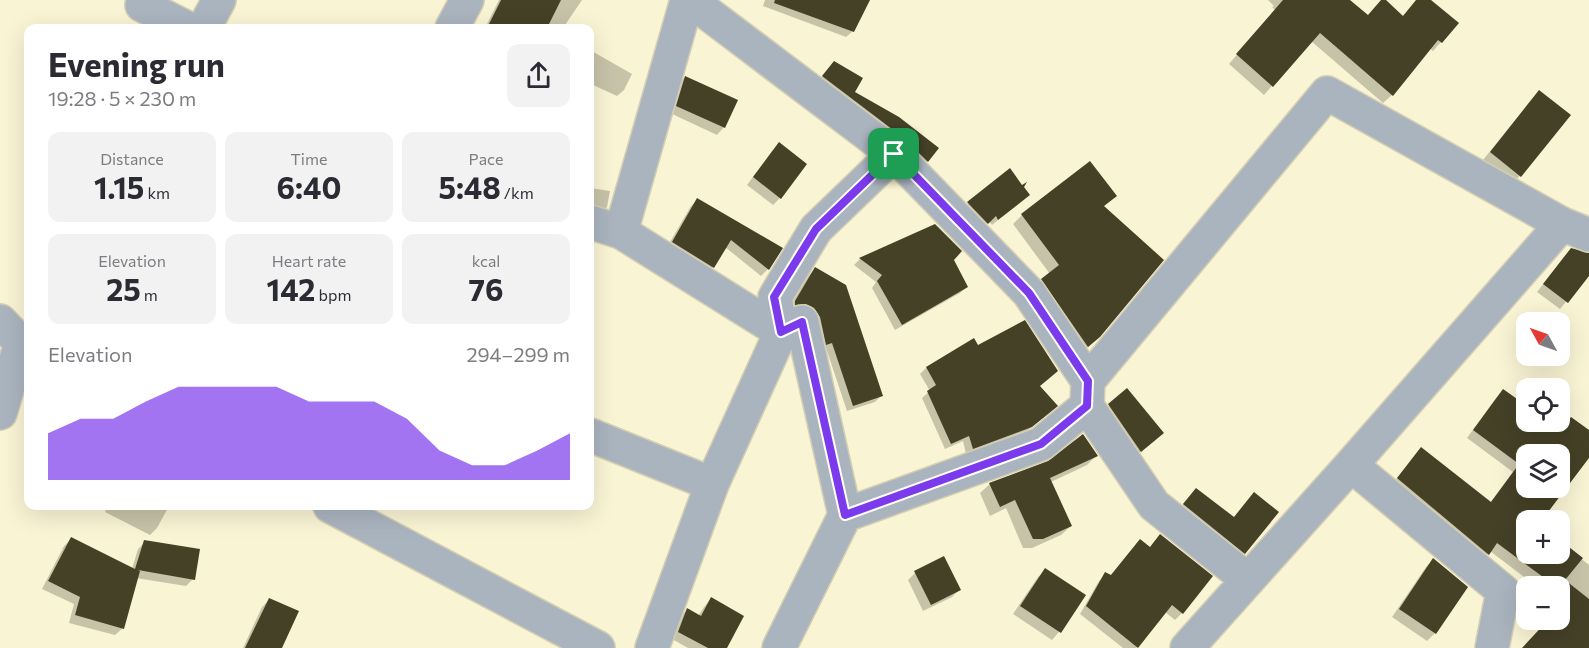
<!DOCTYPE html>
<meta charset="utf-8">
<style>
:root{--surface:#fff;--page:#f2f2f3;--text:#2b2b33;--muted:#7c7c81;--accent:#7c3aed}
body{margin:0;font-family:Commissioner,sans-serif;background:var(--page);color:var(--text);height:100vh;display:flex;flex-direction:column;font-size:22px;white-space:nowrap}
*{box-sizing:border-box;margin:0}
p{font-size:20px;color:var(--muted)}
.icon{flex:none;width:33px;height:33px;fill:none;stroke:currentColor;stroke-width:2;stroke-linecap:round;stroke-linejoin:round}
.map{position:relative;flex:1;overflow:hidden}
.side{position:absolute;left:24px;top:24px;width:570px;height:486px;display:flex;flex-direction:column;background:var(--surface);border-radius:12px;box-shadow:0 6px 24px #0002}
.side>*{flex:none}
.needle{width:39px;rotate:310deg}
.buttons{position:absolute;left:1516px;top:312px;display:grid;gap:12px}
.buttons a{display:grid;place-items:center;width:54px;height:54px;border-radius:12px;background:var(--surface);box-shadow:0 6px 24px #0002;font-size:30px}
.pin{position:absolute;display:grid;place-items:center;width:51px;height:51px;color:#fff;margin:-26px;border-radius:12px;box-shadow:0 3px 9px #0006}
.round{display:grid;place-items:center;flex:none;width:63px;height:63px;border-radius:12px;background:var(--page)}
.headline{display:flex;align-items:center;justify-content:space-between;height:102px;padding:0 24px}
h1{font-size:33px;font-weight:700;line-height:45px}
.stats{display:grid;grid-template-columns:repeat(3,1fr);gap:9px;height:102px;padding:6px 24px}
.stats div{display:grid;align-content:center;border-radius:12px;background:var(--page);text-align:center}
.stats b{font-size:30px;font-weight:700}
.stats small{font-size:16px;font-weight:400}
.stats p{font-size:16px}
.chart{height:168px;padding:12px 24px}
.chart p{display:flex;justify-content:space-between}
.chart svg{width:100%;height:108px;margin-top:6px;fill:var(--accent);opacity:.7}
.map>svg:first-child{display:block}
.shadow{fill:#0003;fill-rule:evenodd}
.building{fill:#454127;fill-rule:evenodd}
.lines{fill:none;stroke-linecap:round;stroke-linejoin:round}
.minor-casing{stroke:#d3ceb2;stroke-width:36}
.minor{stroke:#aab4bf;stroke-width:33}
.route-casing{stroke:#fff;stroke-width:12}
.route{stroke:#7c3aed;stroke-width:8}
</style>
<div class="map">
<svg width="1589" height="648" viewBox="0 0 1589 648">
<rect width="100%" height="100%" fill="#f9f4d4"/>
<path class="shadow" d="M499,0H582L563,28H485Z
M765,0H869L853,31L846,37L763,6Z
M1268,0H1348L1367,17L1383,0L1402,17L1417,0H1428L1441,42L1433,51L1429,48L1392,95L1383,103L1311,41L1264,95L1229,64L1275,10L1272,7L1274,6Z
M590,50L632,74L624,90L617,96L593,85L590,91Z
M828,69L853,92L937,149L927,161L921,167L817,83Z
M685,77L724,127L717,135L670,113L678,85Z
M1532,99L1569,115L1513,184L1483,160Z
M779,144L780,198L773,205L747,185L772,151Z
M1009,170L1022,200L992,225L989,221L981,229L962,209Z
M590,188L610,191L607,207L600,215L590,212Z
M1115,196L1103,207L1089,346L1078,355L1033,289L1050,274L1013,224L1022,215Z
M698,200L781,248L768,269L761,276L725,247L713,267L706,274L666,249L691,206Z
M935,225L967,287L960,293L895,330L872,288L876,282L854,265L860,259Z
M1571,250L1589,255V274L1560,309L1537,292L1564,257Z
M815,269L881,396L875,402L847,411L826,348L820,350L789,308L809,275Z
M974,340L978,347L1038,386L1050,412L1024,433L966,454L963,441L945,449L922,398L930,391L920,374L926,368Z
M1503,391L1527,408V422H1546L1560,431L1589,432V455L1540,520H1527V554H1560V542L1589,565V648H1524L1546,623L1542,620H1560V586H1535H1536L1490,551L1481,562L1390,487L1421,449L1490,503L1513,472L1467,438L1496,398ZM1527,454H1560V488H1527Z
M1109,405L1155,440L1133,458L1102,412Z
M1096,456L1087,465L1051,482L1071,526L1061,535L1032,548H1023L1006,508L990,516L980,493L990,484Z
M1189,497L1233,518L1244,553L1237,560L1177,512Z
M108,506H169L157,528L150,535L105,512Z
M71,539L132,569L138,549L145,542L193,579L186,586L136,578L123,628L115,635L69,623L74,604L42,589L64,546Z
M1133,548L1182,613L1175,620L1165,612L1136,648H1123L1080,614L1099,581L1106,574L1110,576Z
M1433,560L1466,587L1435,633L1427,641L1392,617L1426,567Z
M1046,570L1084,596L1059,632L1052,640L1013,614L1038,577Z
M915,573L960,589L952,597L923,611L908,580Z
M1527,597V608L1522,603Z
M711,599L725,648H688L672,639L680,617L687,610L698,616L704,607Z
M269,600L280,648H243L262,607Z"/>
<path class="building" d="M501,0H561L547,28H487Z
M775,0H870L854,32L774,3Z
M1283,0H1350L1368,15L1381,0H1386L1403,16L1416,0H1431L1459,23L1442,43L1438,40L1393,96L1320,33L1273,87L1236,54Z
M834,61L863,78L855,92L899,117L939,148L928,162L905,139L822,76Z
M685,76L738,100L725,128L676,106Z
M1539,90L1571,115L1521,177L1490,152Z
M779,142L807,164L781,199L753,177Z
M1090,161L1117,196L1104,206L1164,260L1100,337L1088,347L1041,279L1059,265L1021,214Z
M1010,168L1022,185L1027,182L1024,187L1030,195L998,220L996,216L988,224L967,202Z
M697,198L783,248L769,270L731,240L714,268L672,242Z
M935,224L962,251L954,260L968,287L902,325L877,281L882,275L859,258Z
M1571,248L1589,253V276L1568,303L1543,284Z
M815,267L846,285L883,396L853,406L832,343L826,345L820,317L814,308L806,304L795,305V301Z
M1025,320L1058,371L1040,386L1058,406L1032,427L973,449L969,436L951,444L927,391L936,385L926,367L974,338L978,345Z
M1127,388L1164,433L1141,452L1108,404Z
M1503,389L1527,406V422H1567L1571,417L1589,430V458L1542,520H1527V554H1560V540L1583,558L1565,580L1589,599V648H1522L1548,620H1560V586H1535L1543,577L1497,543L1489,555L1397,478L1421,447L1491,502L1519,464L1473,430ZM1527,454H1560V488H1527Z
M1083,434L1098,456L1050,478L1072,526L1043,539H1033L1015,500L1000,507L989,483L1048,461Z
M1196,488L1234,517L1254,492L1279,512L1245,554L1183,504Z
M1160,534L1213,576L1183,614L1172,605L1138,648L1086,606L1105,572L1111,575L1140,539L1150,547Z
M71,537L135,569L144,540L200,549L195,580L138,570L140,571L124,629L75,615L80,597L48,581Z
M944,556L961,590L931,605L914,571Z
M1433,558L1468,587L1436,634L1399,609Z
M1045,568L1086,595L1061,633L1020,606Z
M711,597L744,616L727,648H708L678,632L687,608L701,616Z
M269,598L299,611L282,648H245Z"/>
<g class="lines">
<g class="minor-casing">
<path id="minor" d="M690,0L894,154L1029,293L1088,381L1087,406L1154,505L1248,580
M142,5L187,28
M204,28L219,0
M452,28L467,0
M590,222L621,232L781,332
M621,232L687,0
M0,321L21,343L28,347
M1088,381L1327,93L1562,224L1589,235
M0,413L21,343
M590,435L712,484
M1351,465L1503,591L1492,648
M330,506L598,648
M845,515L1041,444L1087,406
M652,648L712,484L781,332L775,297L816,229L894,154
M779,648L845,515L802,322L781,332
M1187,648L1351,465L1562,224"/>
</g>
<use href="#minor" class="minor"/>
</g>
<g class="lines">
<g class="route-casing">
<path id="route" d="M894,154L1029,293L1088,381L1087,406L1041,444L845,515L802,322L781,332L774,297L816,229Z"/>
</g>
<use href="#route" class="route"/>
</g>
</svg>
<div class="buttons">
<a><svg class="needle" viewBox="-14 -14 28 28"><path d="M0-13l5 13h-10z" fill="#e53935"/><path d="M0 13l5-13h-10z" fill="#7c7c81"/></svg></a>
<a><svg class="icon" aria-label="locate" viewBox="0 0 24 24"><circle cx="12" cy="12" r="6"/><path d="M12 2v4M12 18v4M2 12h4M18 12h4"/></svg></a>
<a><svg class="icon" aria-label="layers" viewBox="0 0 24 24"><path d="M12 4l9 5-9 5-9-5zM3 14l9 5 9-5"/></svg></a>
<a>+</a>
<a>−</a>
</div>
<div class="pin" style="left:894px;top:154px;background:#1e9e55"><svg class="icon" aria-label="arrive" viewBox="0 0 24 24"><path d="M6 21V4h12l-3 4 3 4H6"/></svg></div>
<section class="side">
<div class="headline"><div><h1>Evening run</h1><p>19:28 · 5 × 230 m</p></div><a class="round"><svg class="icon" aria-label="share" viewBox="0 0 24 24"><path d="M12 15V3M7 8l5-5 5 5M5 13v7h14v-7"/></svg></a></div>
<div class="stats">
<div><p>Distance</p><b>1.15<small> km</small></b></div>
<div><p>Time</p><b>6:40</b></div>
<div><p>Pace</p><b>5:48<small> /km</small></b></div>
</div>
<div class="stats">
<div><p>Elevation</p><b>25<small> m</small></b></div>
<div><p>Heart rate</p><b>142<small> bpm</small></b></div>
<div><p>kcal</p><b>76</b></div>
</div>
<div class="chart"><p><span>Elevation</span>294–299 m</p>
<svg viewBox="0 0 160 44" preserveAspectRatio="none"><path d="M0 44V25L10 19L20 19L30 12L40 6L50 6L60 6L70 6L80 12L90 12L100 12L110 19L120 32L130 38L140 38L150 32L160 25V44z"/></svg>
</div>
</section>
</div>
